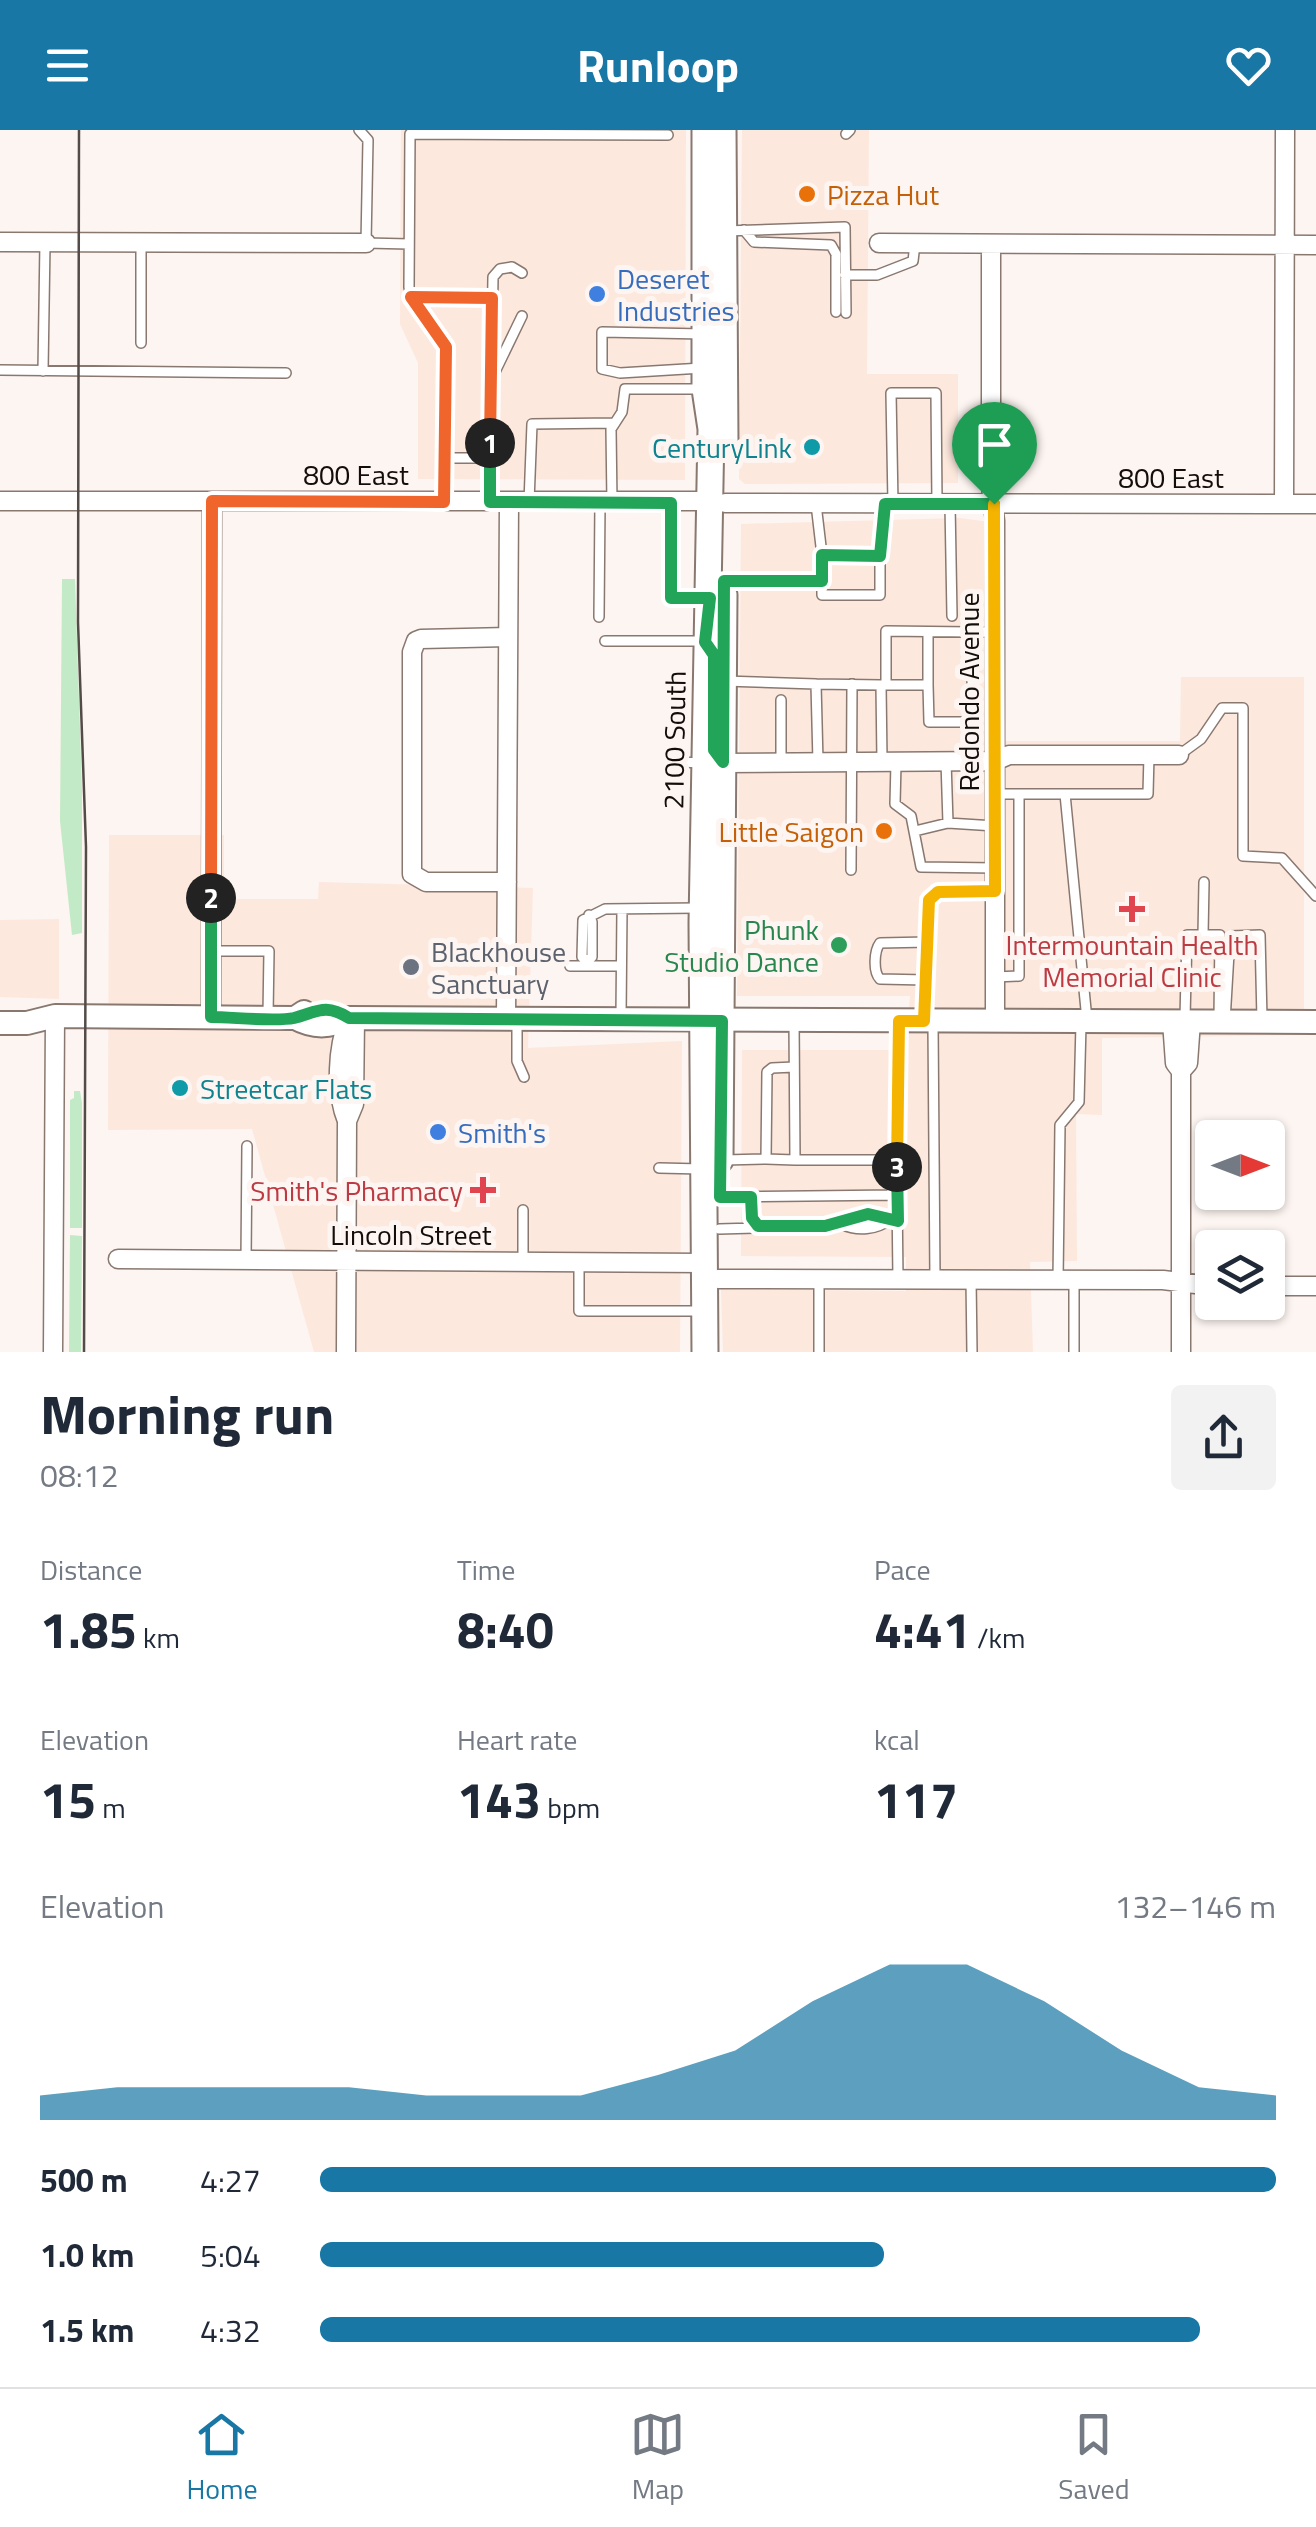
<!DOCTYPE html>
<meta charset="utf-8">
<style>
:root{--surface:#fff;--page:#f2f2f3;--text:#1f2937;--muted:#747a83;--line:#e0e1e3;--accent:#1877a4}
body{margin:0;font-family:"Titillium Web",sans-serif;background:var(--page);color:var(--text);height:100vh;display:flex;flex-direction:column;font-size:38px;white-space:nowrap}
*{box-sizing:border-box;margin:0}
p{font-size:32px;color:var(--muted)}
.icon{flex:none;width:55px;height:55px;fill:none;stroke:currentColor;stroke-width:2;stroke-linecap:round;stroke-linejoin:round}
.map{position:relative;height:1222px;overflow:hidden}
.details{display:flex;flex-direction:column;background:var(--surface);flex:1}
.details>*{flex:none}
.needle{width:65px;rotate:90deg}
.tools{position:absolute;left:1195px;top:990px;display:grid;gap:20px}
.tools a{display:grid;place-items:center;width:90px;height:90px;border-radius:10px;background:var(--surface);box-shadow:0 2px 8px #0004;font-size:50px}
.pin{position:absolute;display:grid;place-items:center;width:85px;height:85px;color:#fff;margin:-102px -42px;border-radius:50% 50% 50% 0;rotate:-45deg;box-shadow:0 0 10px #0007}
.pin .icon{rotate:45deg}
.km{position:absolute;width:50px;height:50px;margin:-25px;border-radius:50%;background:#222;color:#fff;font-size:28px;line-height:50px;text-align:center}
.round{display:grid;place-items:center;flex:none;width:105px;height:105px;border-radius:10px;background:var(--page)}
.headline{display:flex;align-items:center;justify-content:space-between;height:170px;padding:0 40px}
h1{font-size:55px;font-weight:700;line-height:75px}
.stats{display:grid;grid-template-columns:repeat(3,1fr);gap:15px;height:170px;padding:10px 40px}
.stats div{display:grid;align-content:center}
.stats b{font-size:50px;font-weight:700}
.stats small{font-size:28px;font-weight:400}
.stats p{font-size:28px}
.chart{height:280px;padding:20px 40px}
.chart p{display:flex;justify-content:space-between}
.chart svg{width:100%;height:180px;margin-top:10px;fill:var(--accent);opacity:.7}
ul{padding:0 40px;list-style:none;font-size:32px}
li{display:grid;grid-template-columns:160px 120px 1fr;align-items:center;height:75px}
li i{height:25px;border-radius:12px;background:var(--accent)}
header{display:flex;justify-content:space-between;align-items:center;height:130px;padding:0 40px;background:var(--accent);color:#fff;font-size:45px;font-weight:700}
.tabs{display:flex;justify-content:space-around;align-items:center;height:140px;border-top:2px solid var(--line);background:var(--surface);font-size:28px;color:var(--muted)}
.tabs a{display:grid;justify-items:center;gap:5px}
.tabs .on{color:var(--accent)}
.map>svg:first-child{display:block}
.built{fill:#fde8dd}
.green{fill:#c3eac6}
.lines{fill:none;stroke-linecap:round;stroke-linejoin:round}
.service-casing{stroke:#897870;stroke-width:12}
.minor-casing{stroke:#897870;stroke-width:21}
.tertiary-casing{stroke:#897870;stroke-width:26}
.secondary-casing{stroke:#897870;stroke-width:29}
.service{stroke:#fff;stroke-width:9}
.minor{stroke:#fff;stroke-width:18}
.tertiary{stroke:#fff;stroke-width:22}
.secondary{stroke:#fff;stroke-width:25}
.tram{stroke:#524b48;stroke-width:2.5}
.split-1-casing{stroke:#fff;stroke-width:20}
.split-2-casing{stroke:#fff;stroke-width:20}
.split-3-casing{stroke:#fff;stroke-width:20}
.split-4-casing{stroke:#fff;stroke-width:20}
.split-1{stroke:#22a559;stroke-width:12}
.split-2{stroke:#f0652b;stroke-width:12}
.split-3{stroke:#22a559;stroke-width:12}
.split-4{stroke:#f5b400;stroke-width:12}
.food-dot{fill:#e8710a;stroke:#fdf5f1;stroke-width:4}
.shop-dot{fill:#3f7fe0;stroke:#fdf5f1;stroke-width:4}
.culture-dot{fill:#0f9aa8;stroke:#fdf5f1;stroke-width:4}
.health-dot{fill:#e0444e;stroke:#fdf5f1;stroke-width:4}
.leisure-dot{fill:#2e9e5b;stroke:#fdf5f1;stroke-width:4}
.worship-dot{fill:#6b7280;stroke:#fdf5f1;stroke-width:4}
.labels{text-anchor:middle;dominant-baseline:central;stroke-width:10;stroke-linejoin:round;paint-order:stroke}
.food-label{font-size:28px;fill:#c56008;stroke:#fdf5f1;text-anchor:start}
.shop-label{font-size:28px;fill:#366cbe;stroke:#fdf5f1;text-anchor:start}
.culture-label{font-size:28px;fill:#0d838f;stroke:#fdf5f1;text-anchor:end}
.street-label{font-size:28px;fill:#130d0a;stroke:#fdf5f1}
.leisure-label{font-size:28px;fill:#27864d;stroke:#fdf5f1;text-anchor:end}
.health-label{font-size:28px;fill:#be3a42;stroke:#fdf5f1}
.worship-label{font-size:28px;fill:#5b616d;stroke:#fdf5f1;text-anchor:start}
</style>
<header><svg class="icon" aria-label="menu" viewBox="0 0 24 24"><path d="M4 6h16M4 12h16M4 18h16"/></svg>Runloop<svg class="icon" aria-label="heart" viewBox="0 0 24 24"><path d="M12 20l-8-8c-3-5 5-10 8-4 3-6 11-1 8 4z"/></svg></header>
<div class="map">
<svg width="1316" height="1222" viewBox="0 0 1316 1222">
<rect width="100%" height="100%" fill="#fdf5f1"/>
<path class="built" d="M401,0H686L685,350L418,349V233L400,194Z
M742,0H869L867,244H958V353L745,354L739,349Z
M959,388L998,393L1002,611H1180L1181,547H1304V905L1102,908V985L1076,984L1077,1131L1030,1132L1033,1222H723L721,1159L906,1161V1127L741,1126L742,920H906L910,866H737L741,394Z
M109,705H224V769H318L319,752L533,758L528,918L682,911L680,1222H314L252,999L108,1000Z
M59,789V869L0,867V790Z"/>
<path class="green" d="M62,449H75L82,659V803L72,805L60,691Z
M74,961H80L82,973V1098H70V970L74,968Z
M70,1105L82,1106L81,1222H69Z"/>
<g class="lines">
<g class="service-casing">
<path id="service" d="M359,0L368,10L366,113L409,114
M846,4L850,0
M744,100L754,112L831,115L836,124V182
M725,101L845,97L846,183
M141,112V213
M522,143L512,137L500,139L493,147L490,328H444L446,217L411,167L409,157L410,4L668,5
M845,145H877L913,131L915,114
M411,167L492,168
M702,238L620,243L602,239V202L704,204
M0,240L286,243
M43,241L45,113
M492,248L522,186
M444,370V328
M490,370V328
M529,372L532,294L615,293
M612,373L611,299L622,282L625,259H702
M671,373V467H703
M816,374L822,425V465H880V415L885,374
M893,374L891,263H936L937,374
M950,374L952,486
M822,425L880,426
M725,451H822
M599,487L600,373
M928,502V555
M605,511H702
M724,551L816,554
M881,555H928L929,592H973L971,502H995
M886,555V501L971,502
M781,570V632
M1179,625L1201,609L1222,578H1243V726L1282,728L1316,766
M946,631L948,693L995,696
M682,632L700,633
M818,632L816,554L881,555L882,631
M896,633L895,674L911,686L921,737L995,738
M995,664H1148L1149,625
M1065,664L1087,890
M915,701L948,693
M851,740L852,554
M1203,805L1204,752
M211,821H269L268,885
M587,831L592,827V792L589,785
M570,836H621
M587,836V831L582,827L583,790L605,779L698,778
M995,847L1019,846V664
M926,850L880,849C873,842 874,821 880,813L928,812
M621,886L622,779
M924,888L931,767L938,762L995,761
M1185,888L1187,805H1220L1219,889
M517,891V931L524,947
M794,891L795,1030H898L899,894
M1225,891L1230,806L1260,805L1262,889
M933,894L935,1149
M794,937L772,938L767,942L766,1029L795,1030
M724,1030L766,1029
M659,1038L702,1039
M897,1065L898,1030
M720,1067L897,1065L898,1149
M751,1067L753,1088L759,1096
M841,1094C858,1102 876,1100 891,1089
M719,1099L825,1096L868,1084L898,1091
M246,1130L247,1016
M523,1132V1080
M579,1132V1181H702
M819,1149V1222
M971,1149L972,1222
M1058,1150L1060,995L1079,972L1081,894
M1074,1150V1222"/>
</g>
<g class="minor-casing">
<path id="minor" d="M0,112L366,113
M879,113L1316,115
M991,114V356L995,391V891
M0,371H711
M725,373L1316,374
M1284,374L1285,0
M723,633L995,631L1009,625H1179
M507,752H426L412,744V522L416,511L421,509L508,507
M211,887L212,371
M506,889L509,372
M1172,891L1175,933L1181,941V1222
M1181,941L1188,933L1191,891
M347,991L354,974L355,888
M118,1129L704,1133
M718,1149L1163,1150L1212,1156
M1268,1156H1316
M53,1222L55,886
M346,1222L347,991C335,961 337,918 349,888"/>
</g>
<g class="tertiary-casing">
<path id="tertiary" d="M295,888C313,898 330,898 349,888L1316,892
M0,893H27L55,886L295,888L304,882"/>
</g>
<g class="secondary-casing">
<path id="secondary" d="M705,0V259L711,299L702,793L705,1222
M723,0L725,310
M720,1030L724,465"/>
</g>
<use href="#service" class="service"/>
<use href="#minor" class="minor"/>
<use href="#tertiary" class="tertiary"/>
<use href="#secondary" class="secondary"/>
<path class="tram" d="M79,0L78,492L86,717L84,1222"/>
</g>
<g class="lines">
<g class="split-1-casing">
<path id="split-1" d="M490,313V372L671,373V468H710L705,512L714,525V620L723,632L724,451H822V425L880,426L885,374H994"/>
</g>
<g class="split-2-casing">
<path id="split-2" d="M211,768L212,371L444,372L446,217L411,167L492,168L490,313"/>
</g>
<g class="split-3-casing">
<path id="split-3" d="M211,768V887C232,887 275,892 294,888C317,882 325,873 349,888L722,891L720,1067H751L752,1088L758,1096H825L868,1084L898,1091L897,1037"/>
</g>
<g class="split-4-casing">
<path id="split-4" d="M897,1037L899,891H924L929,770L938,762L995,761L994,374"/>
</g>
<use href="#split-1" class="split-1"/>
<use href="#split-2" class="split-2"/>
<use href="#split-3" class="split-3"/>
<use href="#split-4" class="split-4"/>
</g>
<g class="food-dot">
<circle cx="807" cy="64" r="10"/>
<circle cx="884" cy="701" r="10"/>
</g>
<g class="shop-dot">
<circle cx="597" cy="164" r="10"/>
<circle cx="438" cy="1002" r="10"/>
</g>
<g class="culture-dot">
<circle cx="812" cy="317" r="10"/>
<circle cx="180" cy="958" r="10"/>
</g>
<g class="health-dot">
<path d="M1127 764h10v10h10v10h-10v10h-10v-10h-10v-10h10z"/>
<path d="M478 1045h10v10h10v10h-10v10h-10v-10h-10v-10h10z"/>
</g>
<circle class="leisure-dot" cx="839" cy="815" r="10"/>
<circle class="worship-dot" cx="411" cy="837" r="10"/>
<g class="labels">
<g class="food-label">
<text x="827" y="64">Pizza Hut</text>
<text x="864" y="701" text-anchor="end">Little Saigon</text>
</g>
<g class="shop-label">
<text x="617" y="148">Deseret<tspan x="617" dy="32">Industries</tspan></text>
<text x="458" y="1002">Smith's</text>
</g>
<g class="culture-label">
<text x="792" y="317">CenturyLink</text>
<text x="200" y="958" text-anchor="start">Streetcar Flats</text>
</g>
<g class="street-label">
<text x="356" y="344">800 East</text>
<text x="1171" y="347">800 East</text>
<text transform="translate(968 562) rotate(-90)">Redondo Avenue</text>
<text transform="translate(674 610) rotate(-89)">2100 South</text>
<text x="411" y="1104">Lincoln Street</text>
</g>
<g class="leisure-label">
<text x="819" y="799">Phunk<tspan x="819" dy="32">Studio Dance</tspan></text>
</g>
<g class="health-label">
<text x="1132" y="814">Intermountain Health<tspan x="1132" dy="32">Memorial Clinic</tspan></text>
<text x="463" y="1060" text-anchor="end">Smith's Pharmacy</text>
</g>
<g class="worship-label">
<text x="431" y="821">Blackhouse<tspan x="431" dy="32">Sanctuary</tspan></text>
</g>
</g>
</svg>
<div class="tools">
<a><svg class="needle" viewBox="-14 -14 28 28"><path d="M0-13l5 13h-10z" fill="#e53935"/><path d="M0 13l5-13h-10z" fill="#747a83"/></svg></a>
<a><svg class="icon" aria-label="layers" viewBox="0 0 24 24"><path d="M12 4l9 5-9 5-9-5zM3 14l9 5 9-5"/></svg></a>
</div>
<div class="pin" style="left:994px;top:374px;background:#1e9e55"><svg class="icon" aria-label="arrive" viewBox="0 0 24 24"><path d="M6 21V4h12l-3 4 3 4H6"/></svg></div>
<b class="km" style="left:490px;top:313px">1</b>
<b class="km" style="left:211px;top:768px">2</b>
<b class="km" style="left:897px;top:1037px">3</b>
</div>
<section class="details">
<div class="headline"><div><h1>Morning run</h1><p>08:12</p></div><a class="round"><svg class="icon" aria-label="share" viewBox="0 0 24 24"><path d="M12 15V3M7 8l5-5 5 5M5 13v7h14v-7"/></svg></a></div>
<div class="stats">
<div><p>Distance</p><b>1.85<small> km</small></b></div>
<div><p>Time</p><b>8:40</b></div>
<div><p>Pace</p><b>4:41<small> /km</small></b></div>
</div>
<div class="stats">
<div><p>Elevation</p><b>15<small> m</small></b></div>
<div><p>Heart rate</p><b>143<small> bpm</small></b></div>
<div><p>kcal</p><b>117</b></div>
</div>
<div class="chart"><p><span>Elevation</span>132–146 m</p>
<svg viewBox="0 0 160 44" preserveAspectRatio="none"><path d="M0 44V38L10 36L20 36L30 36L40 36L50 38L60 38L70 38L80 33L90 27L100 15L110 6L120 6L130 15L140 27L150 36L160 38V44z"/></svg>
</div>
<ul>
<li><b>500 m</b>4:27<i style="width:100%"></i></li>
<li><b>1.0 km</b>5:04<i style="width:59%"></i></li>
<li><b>1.5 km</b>4:32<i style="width:92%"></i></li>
</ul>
</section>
<nav class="tabs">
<a class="on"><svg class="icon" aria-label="home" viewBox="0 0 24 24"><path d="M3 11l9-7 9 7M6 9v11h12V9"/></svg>Home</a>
<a><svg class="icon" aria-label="map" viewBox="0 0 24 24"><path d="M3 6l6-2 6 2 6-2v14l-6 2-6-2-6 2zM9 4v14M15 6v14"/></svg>Map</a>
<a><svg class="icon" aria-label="saved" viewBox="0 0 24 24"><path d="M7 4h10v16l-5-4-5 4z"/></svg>Saved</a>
</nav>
